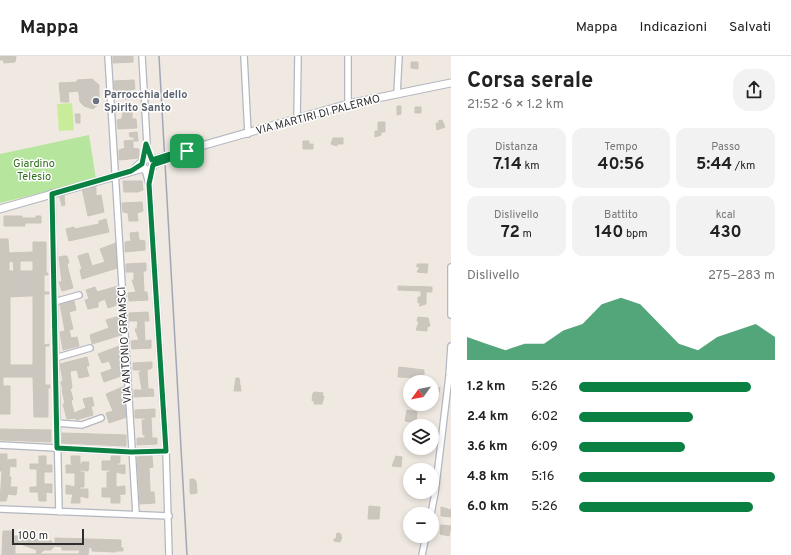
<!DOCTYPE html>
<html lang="it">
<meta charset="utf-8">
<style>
:root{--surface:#fff;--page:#f2f2f2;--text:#222;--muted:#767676;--line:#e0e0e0;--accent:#0b8043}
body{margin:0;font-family:Overpass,sans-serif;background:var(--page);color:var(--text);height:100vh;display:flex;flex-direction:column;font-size:15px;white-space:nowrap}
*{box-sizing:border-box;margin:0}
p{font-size:13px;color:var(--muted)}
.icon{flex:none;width:22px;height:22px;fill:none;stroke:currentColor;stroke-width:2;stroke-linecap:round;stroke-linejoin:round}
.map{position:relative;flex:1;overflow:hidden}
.details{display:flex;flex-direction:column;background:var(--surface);width:340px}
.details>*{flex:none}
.needle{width:26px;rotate:237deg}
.tools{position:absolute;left:403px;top:319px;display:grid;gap:8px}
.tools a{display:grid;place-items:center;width:36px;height:36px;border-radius:50%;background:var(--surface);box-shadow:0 2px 6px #0003;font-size:20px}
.scale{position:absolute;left:12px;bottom:10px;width:72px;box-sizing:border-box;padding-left:4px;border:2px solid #2e2e2e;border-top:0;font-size:11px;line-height:14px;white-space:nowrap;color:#2e2e2e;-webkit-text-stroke:3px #fff;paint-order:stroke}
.pin{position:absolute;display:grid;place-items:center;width:34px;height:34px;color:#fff;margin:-17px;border-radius:8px;box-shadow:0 2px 6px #0006}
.round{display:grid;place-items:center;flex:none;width:42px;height:42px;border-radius:16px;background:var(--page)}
.summary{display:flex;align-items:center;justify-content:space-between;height:68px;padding:0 16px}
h1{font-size:22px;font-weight:700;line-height:30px}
.metrics{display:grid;grid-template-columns:repeat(3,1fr);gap:6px;height:68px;padding:4px 16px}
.metrics div{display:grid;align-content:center;border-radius:10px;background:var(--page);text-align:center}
.metrics b{font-size:17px;font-weight:700}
.metrics small{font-size:11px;font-weight:400}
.metrics p{font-size:11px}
.chart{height:112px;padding:8px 16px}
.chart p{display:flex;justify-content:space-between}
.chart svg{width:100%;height:72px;margin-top:4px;fill:var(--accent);opacity:.7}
ul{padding:0 16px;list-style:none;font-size:13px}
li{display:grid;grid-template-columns:64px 48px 1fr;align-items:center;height:30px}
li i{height:10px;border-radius:5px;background:var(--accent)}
header{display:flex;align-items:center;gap:24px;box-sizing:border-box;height:56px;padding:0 20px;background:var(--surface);border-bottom:1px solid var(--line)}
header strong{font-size:19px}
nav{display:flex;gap:22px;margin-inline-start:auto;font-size:14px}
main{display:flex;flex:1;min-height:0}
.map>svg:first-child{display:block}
.green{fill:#b6e59e}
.pitch{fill:#c9ec9a}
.building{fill:#cbc7bf;stroke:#cbc5ba;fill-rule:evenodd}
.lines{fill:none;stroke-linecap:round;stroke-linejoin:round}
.minor-casing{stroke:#b4b7c1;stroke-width:8}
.tertiary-casing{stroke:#b4b7c1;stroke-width:9}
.minor{stroke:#fff;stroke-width:5.5}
.tertiary{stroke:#fff;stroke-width:7}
.rail{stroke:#a3a6b8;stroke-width:1.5}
.route-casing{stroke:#fff;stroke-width:8}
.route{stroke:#0b8043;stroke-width:5}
.worship-dot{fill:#6b7280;stroke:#fff;stroke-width:1.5}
.labels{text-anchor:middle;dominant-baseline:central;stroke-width:3;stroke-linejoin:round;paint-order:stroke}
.worship-label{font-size:11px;font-weight:bold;fill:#5b616d;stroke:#fff;text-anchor:start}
.street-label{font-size:11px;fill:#2e2e2e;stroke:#fff}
.park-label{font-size:11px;fill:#2c6e1b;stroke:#fff}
</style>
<header>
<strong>Mappa</strong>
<nav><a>Mappa</a><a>Indicazioni</a><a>Salvati</a></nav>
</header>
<main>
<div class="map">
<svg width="451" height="499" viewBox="0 0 451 499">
<rect width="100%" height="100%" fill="#efe9e1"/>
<path class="green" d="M89,79L96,123L0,147V98Z"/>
<path class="pitch" d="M72,47L74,74L59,75L57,48Z"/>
<path class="building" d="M0,0H16L15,6L4,7L3,4H0Z
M113,0H133V6L113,7Z
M411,6H418V13L411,12Z
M92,23L99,29V48L93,53L84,50L80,46L77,24Z
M134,24L135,33L130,34L131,43H122L121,36L115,34L114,25Z
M77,26L78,35L68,36L69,46H61L59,27Z
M397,50H401V58L397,59Z
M415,51H421V57H415Z
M132,54V63H136L137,72L118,73L117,64L122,63L123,55Z
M75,58H80V67H76Z
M442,64L445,71L437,74L436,67H440L438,65Z
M378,66H385V76H381V79L375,81V75H378Z
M137,76L138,85H134V81H130L129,77Z
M333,82H343V88H337V90L331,88Z
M133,84V92L139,93V102L119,104V94L125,92L124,85Z
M303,85H309V88H313V93H303Z
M123,125H142L143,134L138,136H124Z
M96,127V140L101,139L104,156L88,160L82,132Z
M59,138H64L65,149L62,150Z
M142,146L143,155L137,157L138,165H129L128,157L123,156L122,147Z
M4,160H22V162H36V160H41V167H25V170H4Z
M106,163L109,176L69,185L66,173L74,171L75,173L99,168V165Z
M138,176L139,184L145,185V194L125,196V186L131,185L130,177Z
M0,183H8L9,197L33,196V186H46V217H48V219H44V236H49V238H44V289L49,288V290H45V329H50V332H48V361H34L33,321H3V330H10V358H0ZM13,205L14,215H9V206ZM20,205H33V215H20ZM28,240H33V309H10V241Z
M116,187L117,212L82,223L80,214L82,213L78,200L88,197L92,210L105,206L100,193Z
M64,200H67L69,206L67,209L73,232L62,235L59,226H62L59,201Z
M146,207V215H143L144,236H147L148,244L129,245L128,237L136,236L132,224H134V216H126V208Z
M417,208H428L427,217L417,216L420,211H417Z
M118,230L120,248L108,252L105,243L98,246V251L88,253L85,244L89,243L86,234L95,231L97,236Z
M398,230L432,231V236H426V248L419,250L421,247H418V241H421V235L398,234Z
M74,245L76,254L69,256L73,273L69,274L71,282L77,281L79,290L63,294L60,276L65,275L60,248Z
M148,256L149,265H144L145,285L151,284V292L132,293L131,285L139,284L135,273H137L138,265H129V257Z
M120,260L121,279L92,288L90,279L109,272L106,264Z
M418,261L428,262L430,270L427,271V275L416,274L419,266L417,265Z
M122,289L124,319L104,326L101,317L112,313L109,305L102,307L98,298Z
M87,301L89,310H86L89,320L79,322L77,314L70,315L72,332L70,333L73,343L71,345L74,357L86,352L83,343L92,341L94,350H91L93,359L76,364V362L67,363L63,348H65L62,334H63L61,326L63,325L60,308Z
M152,306V312L147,314L148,333H153L154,340L134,341V334H142L139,316H141V314H133V307Z
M399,311L424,314V322L398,321Z
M236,322H239L241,335H234Z
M125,330L127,361L109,367L106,357L113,355L106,338Z
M432,331L440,332L439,337L432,336Z
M315,336L323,337L322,340H324L322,348H314L315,345H312L313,337Z
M155,353V361H151L152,382H157V388L137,389V382H145V379H143L142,364H145V362H135V354Z
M407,354L417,356L416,367L405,365Z
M0,373L51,374V386L0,384Z
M62,377L126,379V390L62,387Z
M0,398H7V404L16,403V411L10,410L9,421H11L10,431H17L16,439L8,438L6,445H0L2,415H0Z
M39,400H46V409H52V416H44V428H52V437L46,436V445H39L38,436H30V431H37V413H30V408H39Z
M71,400H80V408H82V406H89L88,415L80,414V416H84V431H80V433H88V442L80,440V447H71L73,438H66V429L75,431V417H66V409H73L71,407Z
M111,400H120V407H117V409H125V418L116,416V431L125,430V438L117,439L120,440V447H111V441H102V432H109L107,431V416H110V414H102V405H111Z
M152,400L153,411L149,412L150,433V436H154L155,447L140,448L137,401Z
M396,400L402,401L401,411L392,410Z
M190,423H194L196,425L197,437L191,438L190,436Z
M369,450L380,451L379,463H368Z
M441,451L451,454V461L441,460Z
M441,469L451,470L449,480L440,478Z
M3,475H12L11,480H27L38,484L52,485V487H55V482L121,484V490H119L123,492V495H117V492L116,496L92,495V492L89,491L88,499H2ZM15,487H23V489L37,494L36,498H15ZM54,490L62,491V494H80L79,498H40L44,494H51Z
M337,477L341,478V481H342L340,486L334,485V483H336Z"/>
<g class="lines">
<g class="minor-casing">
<path id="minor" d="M108,0L136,458
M142,0L147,88L144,103
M244,0L248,78
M397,38L399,0
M348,48V0
M297,63L298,0
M145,113L149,128L166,395L169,499
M52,137L59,456
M451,211V259
M54,246L79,239
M55,302L90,292
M57,367L82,369L101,362
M0,389L131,396L166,395
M0,453L169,460
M431,458L435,437L449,320L451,290
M422,499L426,480"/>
</g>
<g class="tertiary-casing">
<path id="tertiary" d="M152,104L348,48L451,27
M153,109L183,97
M135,112L145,103H151L153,107V111L148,114L144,113L142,109
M0,153L144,112"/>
</g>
<use href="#minor" class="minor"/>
<use href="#tertiary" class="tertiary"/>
<path class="rail" d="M159,0L187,499"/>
</g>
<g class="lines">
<g class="route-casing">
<path id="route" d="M146,88L152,104L174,97L187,95L174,102L153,109L149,128L166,395L131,396L57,392L52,138L131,115L142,108Z"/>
</g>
<use href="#route" class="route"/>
</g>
<circle class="worship-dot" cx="96" cy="45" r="4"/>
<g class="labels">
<g class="worship-label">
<text x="104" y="39">Parrocchia dello<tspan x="104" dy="13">Spirito Santo</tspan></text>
</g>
<g class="street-label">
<text transform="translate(318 59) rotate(-15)">VIA MARTIRI DI PALERMO</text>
<text transform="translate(125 289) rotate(-93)">VIA ANTONIO GRAMSCI</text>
</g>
<g class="park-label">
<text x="34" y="108">Giardino<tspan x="34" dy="13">Telesio</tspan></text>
</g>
</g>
</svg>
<div class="tools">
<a><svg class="needle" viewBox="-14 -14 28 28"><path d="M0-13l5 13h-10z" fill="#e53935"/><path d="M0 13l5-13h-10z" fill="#767676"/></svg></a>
<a><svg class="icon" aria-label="layers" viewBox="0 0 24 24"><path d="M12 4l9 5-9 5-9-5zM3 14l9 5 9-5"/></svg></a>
<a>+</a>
<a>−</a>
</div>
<div class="scale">100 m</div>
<div class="pin" style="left:187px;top:95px;background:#1e9e55"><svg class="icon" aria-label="arrive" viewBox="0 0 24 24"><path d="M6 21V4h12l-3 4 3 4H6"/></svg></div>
</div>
<section class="details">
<div class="summary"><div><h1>Corsa serale</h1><p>21:52 · 6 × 1.2 km</p></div><a class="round"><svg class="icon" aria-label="share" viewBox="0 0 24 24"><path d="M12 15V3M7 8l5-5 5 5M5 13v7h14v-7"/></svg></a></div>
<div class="metrics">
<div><p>Distanza</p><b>7.14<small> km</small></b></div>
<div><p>Tempo</p><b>40:56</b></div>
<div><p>Passo</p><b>5:44<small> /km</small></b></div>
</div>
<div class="metrics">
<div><p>Dislivello</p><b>72<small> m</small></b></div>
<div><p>Battito</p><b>140<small> bpm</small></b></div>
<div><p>kcal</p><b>430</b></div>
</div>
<div class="chart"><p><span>Dislivello</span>275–283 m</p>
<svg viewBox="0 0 160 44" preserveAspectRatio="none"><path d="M0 44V30L10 34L20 38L30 34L40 34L50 26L60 22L70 10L80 6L90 10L100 22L110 34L120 38L130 30L140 26L150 22L160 30V44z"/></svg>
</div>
<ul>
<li><b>1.2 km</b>5:26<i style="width:88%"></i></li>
<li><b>2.4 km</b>6:02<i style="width:58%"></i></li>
<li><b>3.6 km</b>6:09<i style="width:54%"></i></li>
<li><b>4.8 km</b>5:16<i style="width:100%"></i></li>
<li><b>6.0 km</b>5:26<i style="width:89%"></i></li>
</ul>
</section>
</main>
